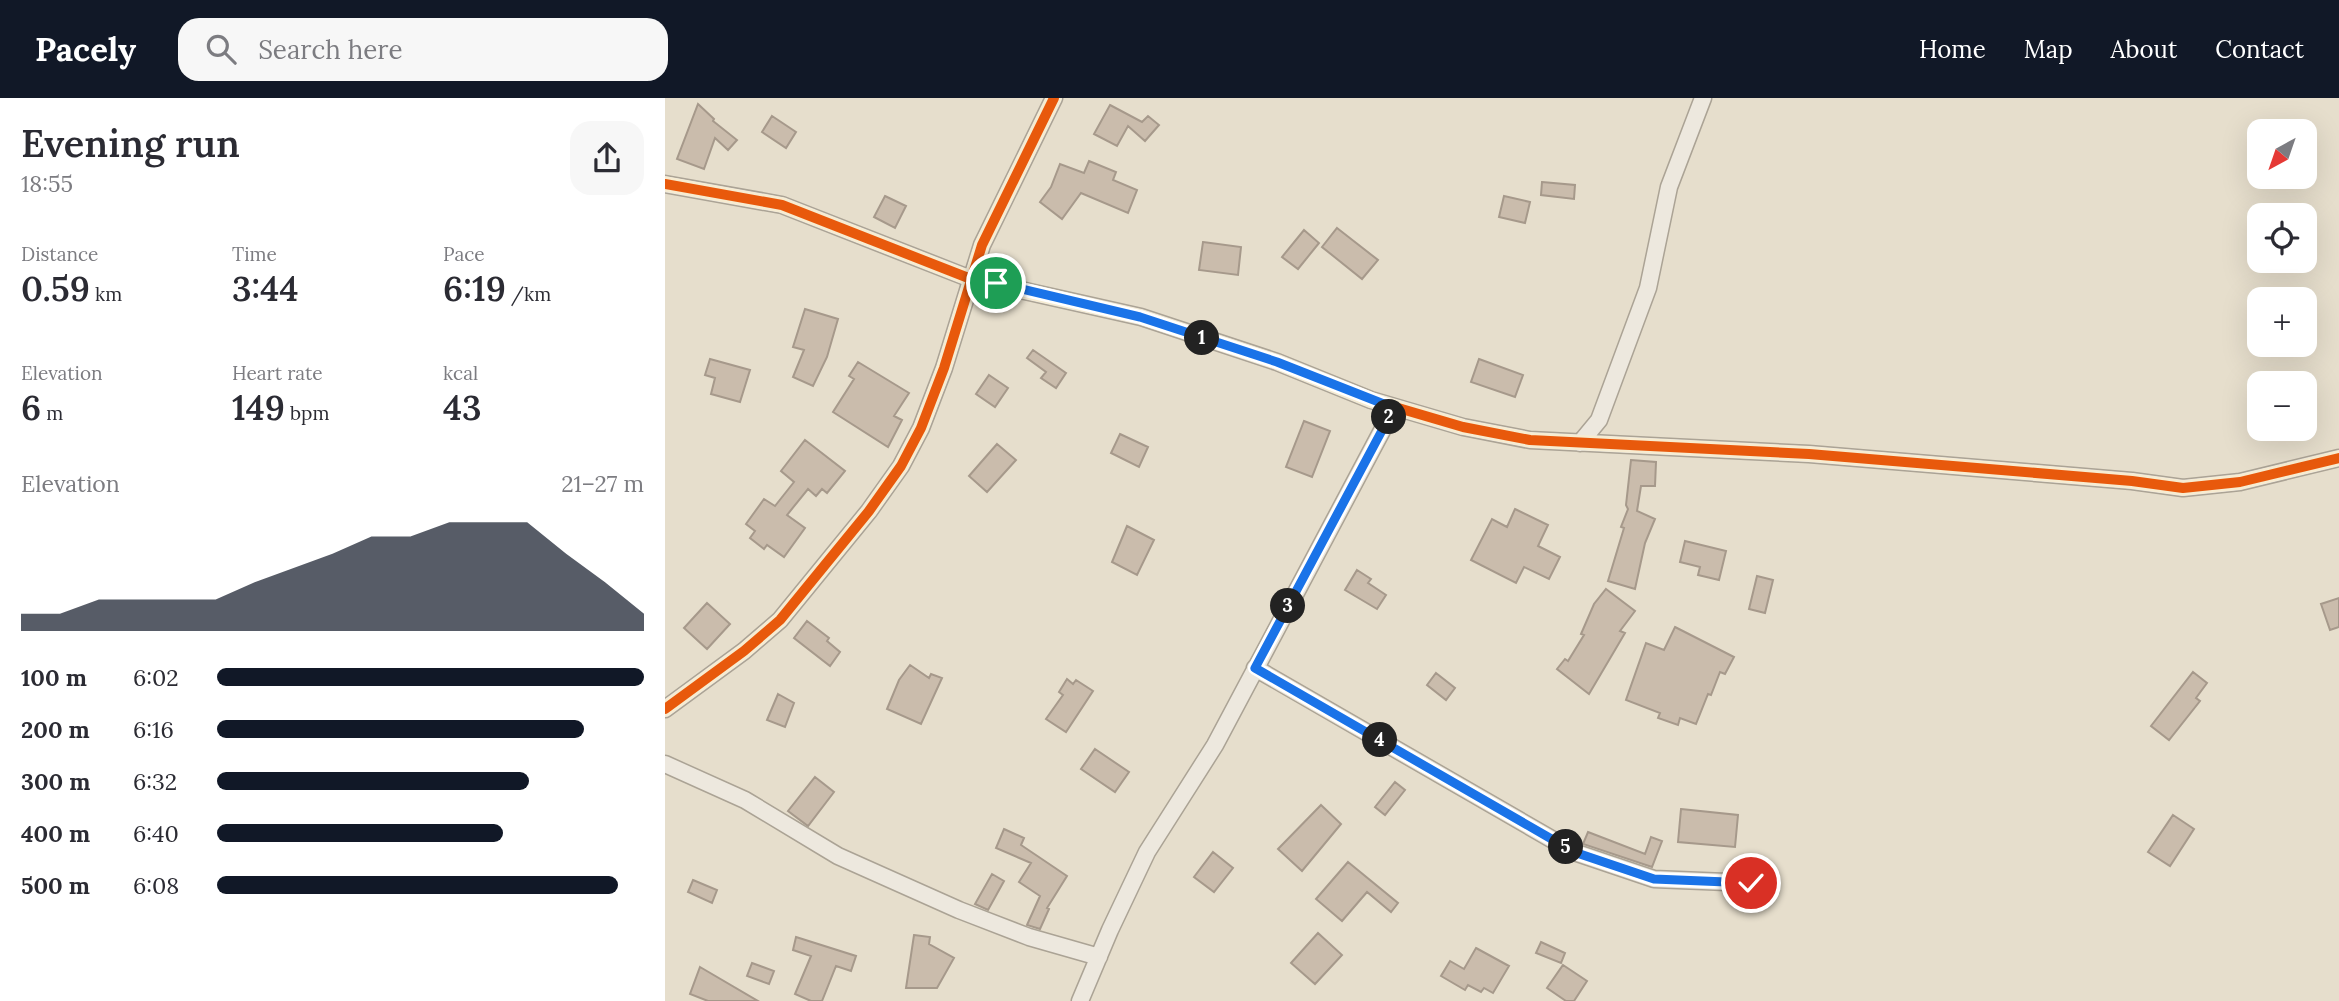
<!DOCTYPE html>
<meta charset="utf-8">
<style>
:root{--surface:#fff;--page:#f7f7f7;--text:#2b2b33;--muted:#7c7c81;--accent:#111827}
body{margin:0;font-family:Lora,serif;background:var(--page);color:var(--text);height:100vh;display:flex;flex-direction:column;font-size:26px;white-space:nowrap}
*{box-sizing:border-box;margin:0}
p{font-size:23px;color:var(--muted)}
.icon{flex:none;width:38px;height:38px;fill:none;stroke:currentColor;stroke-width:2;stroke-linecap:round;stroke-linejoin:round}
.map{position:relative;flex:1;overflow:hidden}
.side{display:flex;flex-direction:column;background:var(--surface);width:665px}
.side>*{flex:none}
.needle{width:46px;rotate:220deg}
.controls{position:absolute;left:1582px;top:21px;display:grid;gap:14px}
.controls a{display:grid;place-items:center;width:70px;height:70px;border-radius:14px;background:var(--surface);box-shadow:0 7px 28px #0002;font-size:35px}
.pin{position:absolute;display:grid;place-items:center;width:60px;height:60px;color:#fff;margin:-30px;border:4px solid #fff;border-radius:50%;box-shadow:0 2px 7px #0007}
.km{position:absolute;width:35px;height:35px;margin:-18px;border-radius:50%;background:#222;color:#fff;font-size:19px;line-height:35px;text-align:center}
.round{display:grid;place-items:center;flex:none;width:74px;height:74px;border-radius:21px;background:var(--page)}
.headline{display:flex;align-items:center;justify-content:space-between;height:119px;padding:0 21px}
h1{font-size:38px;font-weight:600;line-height:52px}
.metrics{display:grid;grid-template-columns:repeat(3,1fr);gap:10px;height:119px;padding:7px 21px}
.metrics div{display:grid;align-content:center}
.metrics b{font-size:35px;font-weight:600}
.metrics small{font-size:19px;font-weight:400}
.metrics p{font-size:19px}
.chart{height:196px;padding:14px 21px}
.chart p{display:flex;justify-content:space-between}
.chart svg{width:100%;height:126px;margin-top:7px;fill:var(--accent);opacity:.7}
ul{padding:0 21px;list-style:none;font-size:23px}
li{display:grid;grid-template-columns:112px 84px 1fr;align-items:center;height:52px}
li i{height:18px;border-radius:9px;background:var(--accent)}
header{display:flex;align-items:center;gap:42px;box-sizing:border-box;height:98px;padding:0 35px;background:var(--accent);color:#fff}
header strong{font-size:33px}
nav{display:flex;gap:38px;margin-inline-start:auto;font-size:24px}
.search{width:490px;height:63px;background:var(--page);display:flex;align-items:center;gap:18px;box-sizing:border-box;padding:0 24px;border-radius:21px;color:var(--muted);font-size:26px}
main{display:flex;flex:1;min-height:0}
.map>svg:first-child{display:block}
.building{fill:#cabcac;stroke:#a6998b;stroke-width:2}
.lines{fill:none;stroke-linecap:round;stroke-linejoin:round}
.street-casing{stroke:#aba395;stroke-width:19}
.street{stroke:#ede8de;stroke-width:16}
.cycleway-casing{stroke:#f7ecd1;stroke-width:15}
.cycleway{stroke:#e8590c;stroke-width:10}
.route-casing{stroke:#fff;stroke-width:14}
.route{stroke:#1a73e8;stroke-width:9}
</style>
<header>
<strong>Pacely</strong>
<div class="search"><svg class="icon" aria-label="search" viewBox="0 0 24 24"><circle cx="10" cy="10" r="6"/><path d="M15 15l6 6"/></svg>Search here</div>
<nav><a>Home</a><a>Map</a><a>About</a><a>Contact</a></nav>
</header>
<main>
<section class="side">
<div class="headline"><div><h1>Evening run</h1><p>18:55</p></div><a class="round"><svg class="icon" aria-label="share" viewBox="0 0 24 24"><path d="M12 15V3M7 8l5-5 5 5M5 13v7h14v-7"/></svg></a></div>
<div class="metrics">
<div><p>Distance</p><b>0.59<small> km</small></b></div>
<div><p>Time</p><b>3:44</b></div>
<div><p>Pace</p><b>6:19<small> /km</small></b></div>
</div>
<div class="metrics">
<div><p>Elevation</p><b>6<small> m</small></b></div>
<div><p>Heart rate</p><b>149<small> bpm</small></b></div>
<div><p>kcal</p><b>43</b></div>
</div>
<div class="chart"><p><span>Elevation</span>21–27 m</p>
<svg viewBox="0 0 160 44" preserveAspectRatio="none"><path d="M0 44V38L10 38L20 33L30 33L40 33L50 33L60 27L70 22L80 17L90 11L100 11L110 6L120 6L130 6L140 17L150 27L160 38V44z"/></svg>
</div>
<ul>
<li><b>100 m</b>6:02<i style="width:100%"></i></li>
<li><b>200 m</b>6:16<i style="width:86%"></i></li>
<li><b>300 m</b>6:32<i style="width:73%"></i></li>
<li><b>400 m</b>6:40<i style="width:67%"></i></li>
<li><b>500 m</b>6:08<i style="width:94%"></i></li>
</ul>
</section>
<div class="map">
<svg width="1674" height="903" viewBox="0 0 1674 903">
<rect width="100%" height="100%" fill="#e6decc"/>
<path class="building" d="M33,6L49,21L48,23L72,42L63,52L50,40L39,71L12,61Z
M445,7L477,24L483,18L494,27L480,43L463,28L452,48L429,36Z
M107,18L131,34L121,50L97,34Z
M424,63L451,74L448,82L472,92L463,115L416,95L397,121L375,104L386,89L395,66L419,75Z
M877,84L910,87L909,101L876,97Z
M220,98L241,108L230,130L209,119Z
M839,98L865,104L860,125L834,119Z
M672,130L713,162L697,181L657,149Z
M639,132L654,145L633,171L617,159Z
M538,144L576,149L573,177L534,172Z
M140,211L173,221L162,259L148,288L128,279L139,252L128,249Z
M368,252L401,275L391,290L376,280L381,274L362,260Z
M45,261L85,272L75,304L46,296L50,280L40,277Z
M814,261L858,277L850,299L806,284Z
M193,264L244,295L229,318L237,322L223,349L168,314L189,281L184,278Z
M324,277L343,290L330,309L311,296Z
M639,323L665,333L647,379L621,369Z
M455,336L483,349L474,369L446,355Z
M140,342L180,373L162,395L157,391L151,398L143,391L122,417L140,430L119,459L102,447L99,451L85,440L90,433L81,426L99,401L110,408L129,384L116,373Z
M332,346L351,362L322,394L304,378Z
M966,362L991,364L990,388H976L972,413L990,421L980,445L970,491L943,483L959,430L956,429L963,411L961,407Z
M850,411L883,427L873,448L895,459L884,481L859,469L851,485L806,462L827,421L842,429Z
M462,428L489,442L472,477L447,464Z
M1020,443L1061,453L1054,482L1033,477L1035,469L1015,464Z
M692,472L706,481L703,485L721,497L712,511L680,492Z
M1092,478L1108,482L1100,515L1084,511Z
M941,491L970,513L955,533L960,535L924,596L892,571L900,561L903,563L919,537L916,536L929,506Z
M1674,500V529L1665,532L1656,506Z
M42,505L65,526L42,551L19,530Z
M142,523L164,540L162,543L175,554L165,568L129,540Z
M1010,529L1069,559L1060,576L1055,574L1046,597L1043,596L1031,626L1015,620L1013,627L993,620L995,615L961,602L981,545L999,552Z
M245,567L264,580L266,576L277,580L256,626L222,611L234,582Z
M1528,574L1542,585L1531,600L1535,603L1504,642L1486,628Z
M771,575L790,590L781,602L762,587Z
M402,581L408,586L411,582L428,593L401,634L381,621L398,597L394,594Z
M113,596L129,605L120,629L102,622Z
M430,651L464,674L450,694L416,671Z
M150,679L169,694L143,728L123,713Z
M730,684L740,692L720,717L710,709Z
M656,707L676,726L637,773L613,751Z
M1016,711L1073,717L1070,749L1013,744Z
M1508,717L1529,731L1505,768L1483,754Z
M339,731L359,740L356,747L402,778L382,810L384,811L375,831L362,827L375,798L354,784L366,765L331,750Z
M923,734L980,756L986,739L997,743L987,769L918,746Z
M548,754L568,770L549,794L529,779Z
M683,764L733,805L726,814L702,794L677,823L651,801Z
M327,776L339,783L323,812L310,806Z
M28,782L52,792L47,805L23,794Z
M653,835L677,857L650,886L626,865Z
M249,837L265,839L264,846L289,860L272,890H241Z
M131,839L191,858L186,873L171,868L157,903H146L130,896L146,858L128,852Z
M876,844L900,855L896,865L871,855Z
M811,850L844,868L828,895L819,890L816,894L803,887L800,892L776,878L785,863L799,871Z
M87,865L109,873L104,886L82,878Z
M898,867L922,883L909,903H901L882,890Z
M35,869L93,903H43L25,896Z"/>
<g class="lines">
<g class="street-casing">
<path id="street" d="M0,86L117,107L306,181L476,219L612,264L706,302L798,329L865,342L1144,356L1467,383L1518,390L1575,384L1674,360
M915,345L934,322L983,190L1004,89L1038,0
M590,570L909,754L989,781L1086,785
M0,611L79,553L115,522L204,413L236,368L256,330L279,270L317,147L389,0
M0,666L80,702L173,758L294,812L364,839L434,859
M415,903L445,832L482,754L550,647L729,310"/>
</g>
<use href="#street" class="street"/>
<g class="cycleway-casing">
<path id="cycleway" d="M0,86L117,107L306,181L476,219L612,264L706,302L798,329L865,342L1144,356L1467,383L1518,390L1575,384L1674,360
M0,611L79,553L115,522L204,413L236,368L256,330L279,270L317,147L389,0"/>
</g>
<use href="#cycleway" class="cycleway"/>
</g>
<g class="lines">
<g class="route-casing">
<path id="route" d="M331,185L475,219L612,264L729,310L590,570L909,754L989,781L1086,785"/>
</g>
<use href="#route" class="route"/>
</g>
</svg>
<div class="controls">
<a><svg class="needle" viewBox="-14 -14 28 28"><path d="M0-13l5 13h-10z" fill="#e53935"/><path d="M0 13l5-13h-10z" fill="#7c7c81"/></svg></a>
<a><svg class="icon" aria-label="locate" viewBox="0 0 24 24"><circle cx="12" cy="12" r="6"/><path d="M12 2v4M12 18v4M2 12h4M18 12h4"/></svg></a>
<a>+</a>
<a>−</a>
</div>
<div class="pin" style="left:331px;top:185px;background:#1e9e55"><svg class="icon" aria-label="arrive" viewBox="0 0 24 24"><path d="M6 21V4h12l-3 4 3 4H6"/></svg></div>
<div class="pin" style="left:1086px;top:785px;background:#d93025"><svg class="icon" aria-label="check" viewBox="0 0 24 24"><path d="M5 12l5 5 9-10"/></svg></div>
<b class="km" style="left:537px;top:240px">1</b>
<b class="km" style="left:724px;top:319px">2</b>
<b class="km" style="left:623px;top:508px">3</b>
<b class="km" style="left:715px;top:642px">4</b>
<b class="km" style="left:901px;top:749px">5</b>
</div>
</main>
